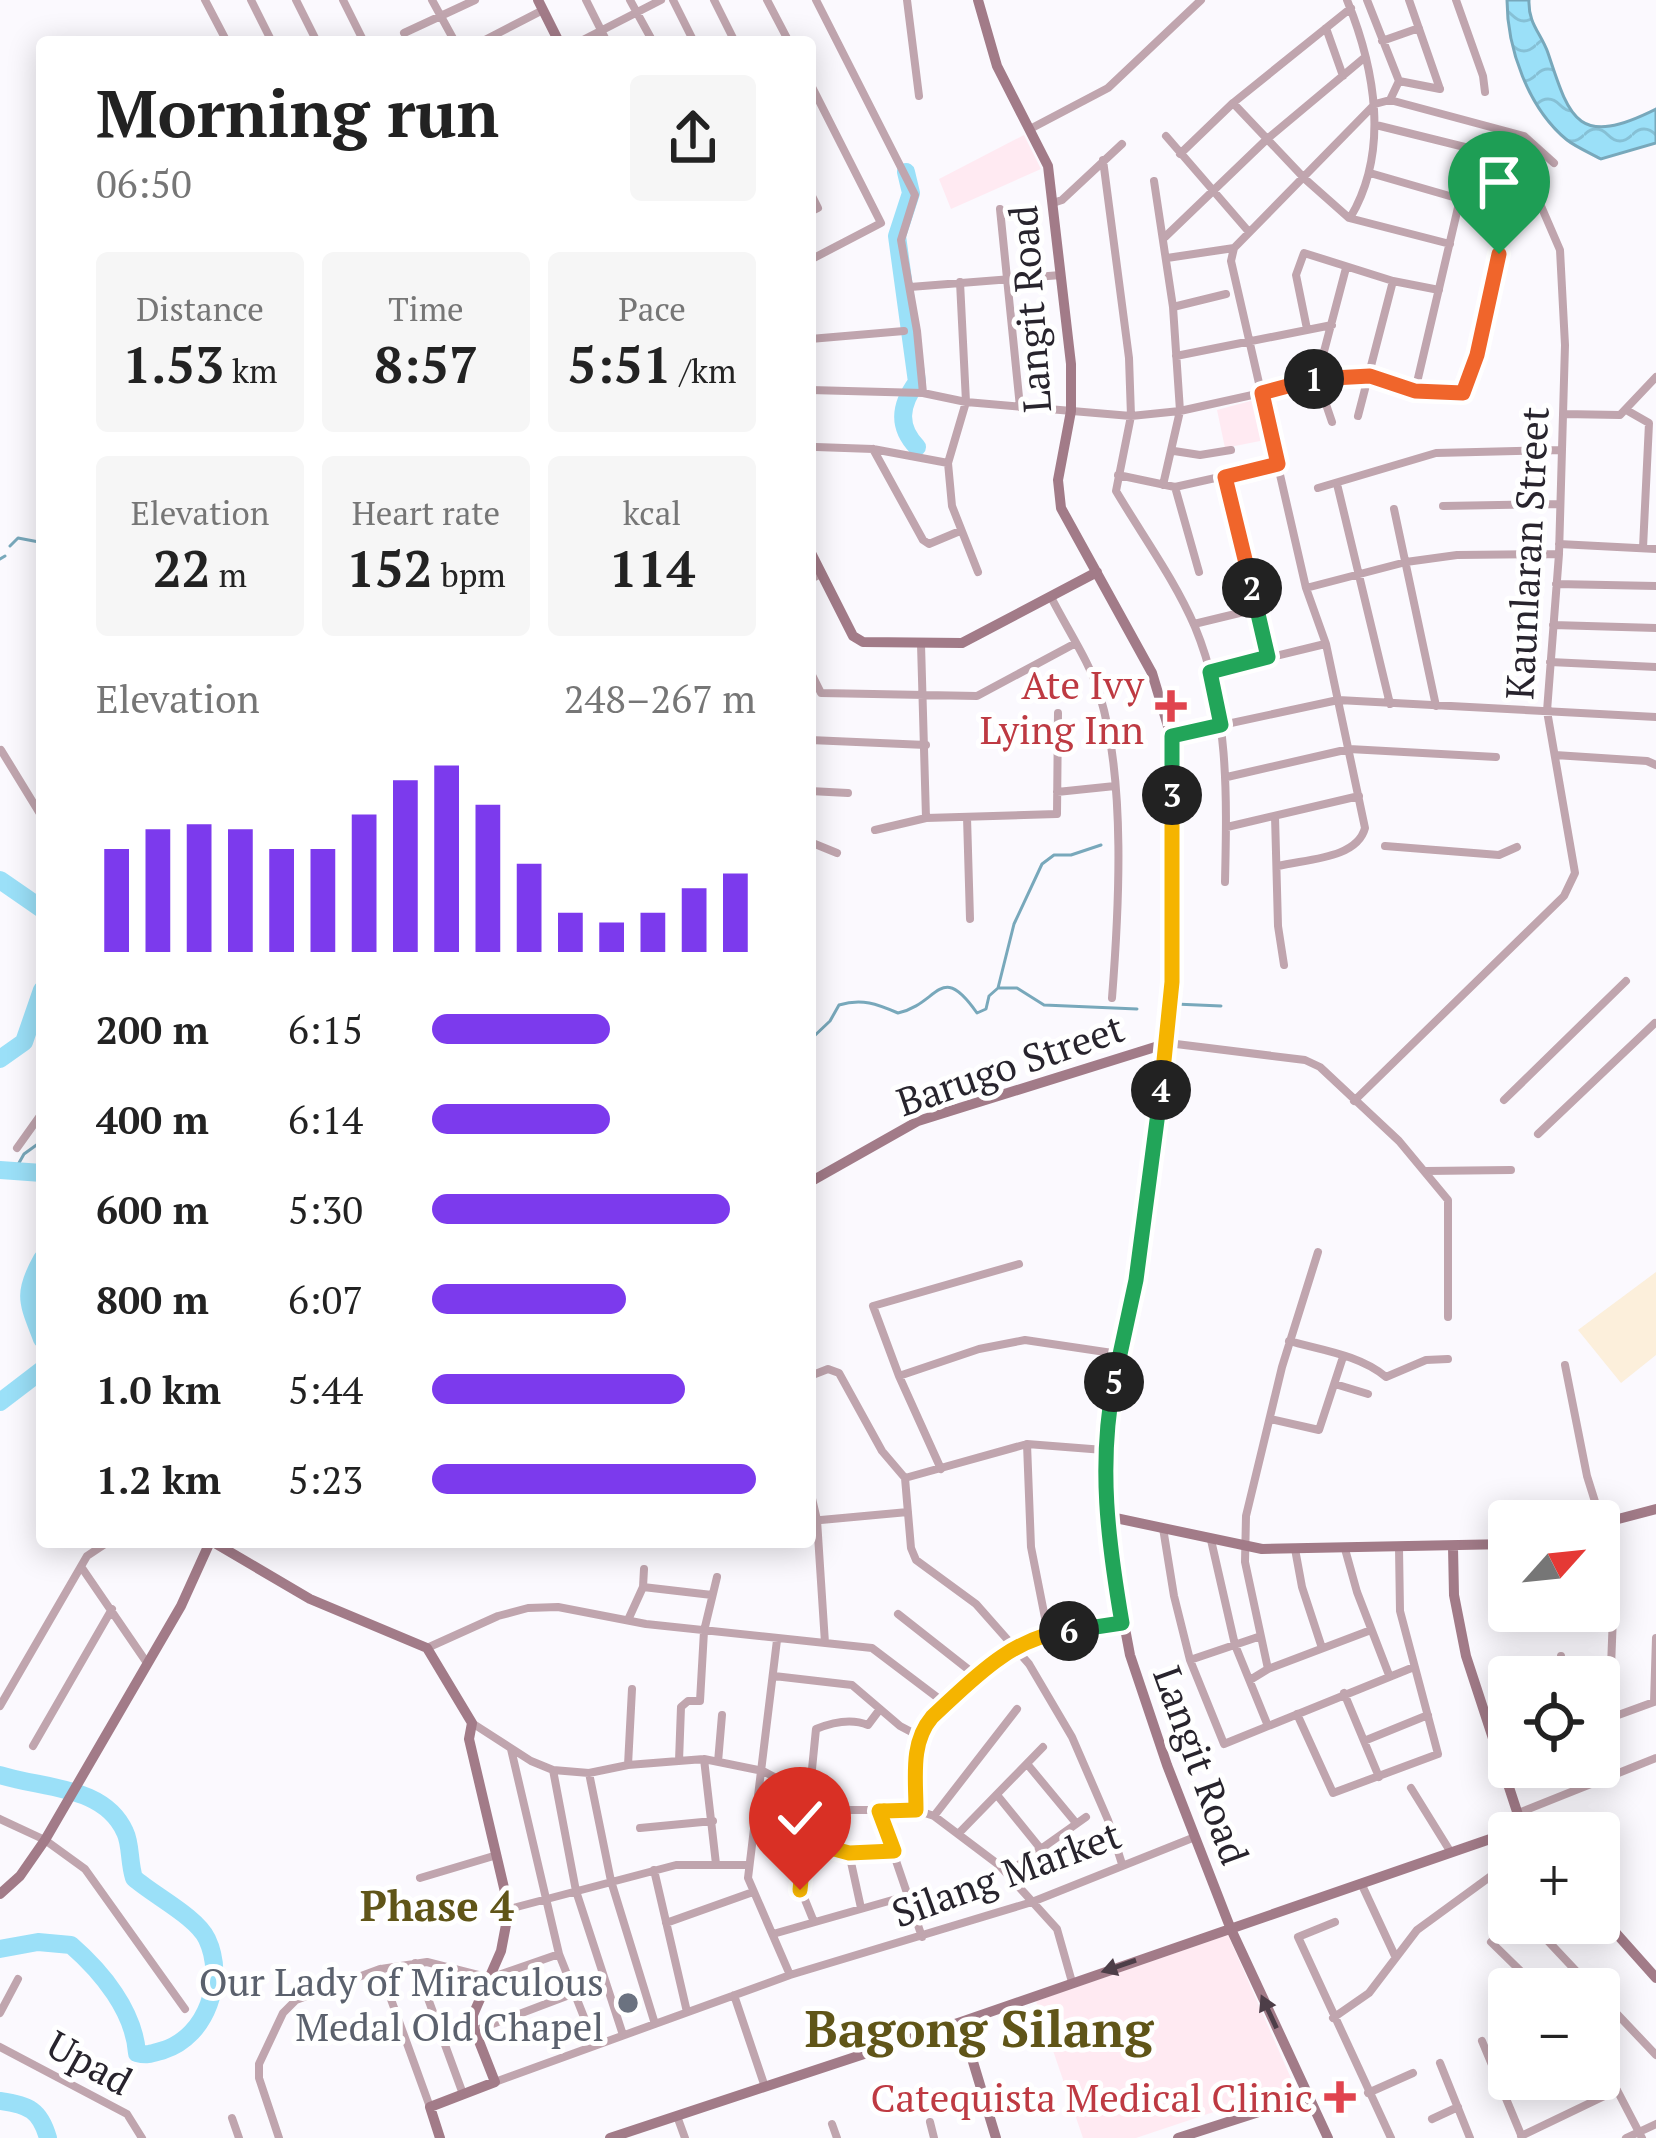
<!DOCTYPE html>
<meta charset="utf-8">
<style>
:root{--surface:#fff;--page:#f6f6f6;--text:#222;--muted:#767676;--accent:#7c3aed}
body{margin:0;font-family:"PT Serif",serif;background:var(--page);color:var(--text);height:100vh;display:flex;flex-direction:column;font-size:45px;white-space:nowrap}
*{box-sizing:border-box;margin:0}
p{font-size:39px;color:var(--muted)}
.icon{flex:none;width:66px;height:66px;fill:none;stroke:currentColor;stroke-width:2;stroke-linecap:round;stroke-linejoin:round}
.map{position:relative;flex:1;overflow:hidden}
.drawer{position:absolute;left:36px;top:36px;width:780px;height:1512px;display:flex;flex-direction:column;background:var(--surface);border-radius:12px;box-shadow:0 6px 30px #0003}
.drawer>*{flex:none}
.needle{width:78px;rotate:63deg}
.buttons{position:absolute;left:1488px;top:1500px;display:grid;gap:24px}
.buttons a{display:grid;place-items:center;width:132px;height:132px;border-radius:12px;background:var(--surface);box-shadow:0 6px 30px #0003;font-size:60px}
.pin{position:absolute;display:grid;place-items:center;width:102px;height:102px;color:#fff;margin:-123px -51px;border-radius:50% 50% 50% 0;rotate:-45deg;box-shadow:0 0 12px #0007}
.pin .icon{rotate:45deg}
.km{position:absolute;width:60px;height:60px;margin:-30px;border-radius:50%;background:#222;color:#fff;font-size:33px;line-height:60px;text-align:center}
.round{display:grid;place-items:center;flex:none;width:126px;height:126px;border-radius:12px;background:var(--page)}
.head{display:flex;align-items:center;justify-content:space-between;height:204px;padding:0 60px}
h1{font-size:66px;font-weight:700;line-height:90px}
.figures{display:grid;grid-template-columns:repeat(3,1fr);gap:18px;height:204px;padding:12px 60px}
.figures div{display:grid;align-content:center;border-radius:12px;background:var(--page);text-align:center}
.figures b{font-size:51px;font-weight:700}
.figures small{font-size:33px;font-weight:400}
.figures p{font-size:33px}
.chart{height:336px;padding:24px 60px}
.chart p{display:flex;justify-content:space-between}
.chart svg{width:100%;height:216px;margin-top:12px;stroke:var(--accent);stroke-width:6}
ul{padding:0 60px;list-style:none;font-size:39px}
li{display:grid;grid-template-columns:192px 144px 1fr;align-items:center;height:90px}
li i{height:30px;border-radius:15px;background:var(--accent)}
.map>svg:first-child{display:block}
.commercial{fill:#fcefdb}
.education{fill:#ffeaf2}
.water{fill:url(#water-waves);stroke:#78a8bb;stroke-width:3}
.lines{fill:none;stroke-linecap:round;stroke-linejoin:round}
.stream{stroke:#78a8bb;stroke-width:3}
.river{stroke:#9be0f8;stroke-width:18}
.street{stroke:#c0a5ae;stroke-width:8}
.secondary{stroke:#a27b88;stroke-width:10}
.oneway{fill:#4d3e48}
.split-1-casing{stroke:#fff;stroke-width:24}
.split-2-casing{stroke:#fff;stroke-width:24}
.split-3-casing{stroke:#fff;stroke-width:24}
.split-4-casing{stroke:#fff;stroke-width:24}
.split-5-casing{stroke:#fff;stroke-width:24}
.split-6-casing{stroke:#fff;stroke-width:24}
.split-7-casing{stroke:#fff;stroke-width:24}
.split-8-casing{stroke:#fff;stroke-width:24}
.split-1{stroke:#f0652b;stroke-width:15}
.split-2{stroke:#f0652b;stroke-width:15}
.split-3{stroke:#22a559;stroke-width:15}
.split-4{stroke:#f5b400;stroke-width:15}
.split-5{stroke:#22a559;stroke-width:15}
.split-6{stroke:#22a559;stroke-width:15}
.split-7{stroke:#f5b400;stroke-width:15}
.split-8{stroke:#f5b400;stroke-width:15}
.health-dot{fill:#e0444e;stroke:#fff;stroke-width:4.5}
.worship-dot{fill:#6b7280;stroke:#fff;stroke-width:4.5}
.labels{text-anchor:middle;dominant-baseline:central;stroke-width:10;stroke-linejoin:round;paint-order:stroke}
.street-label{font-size:39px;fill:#28242d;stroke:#fff}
.health-label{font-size:39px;fill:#be3a42;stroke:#fff;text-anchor:end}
.worship-label{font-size:39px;fill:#5b616d;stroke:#fff;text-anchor:end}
.neighbourhood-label{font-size:42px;font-weight:bold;fill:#605518;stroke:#fff}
.district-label{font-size:51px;font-weight:bold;fill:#605518;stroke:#fff}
</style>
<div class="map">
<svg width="1656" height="2138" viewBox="0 0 1656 2138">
<defs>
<pattern id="water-waves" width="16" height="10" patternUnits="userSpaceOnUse" patternTransform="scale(3)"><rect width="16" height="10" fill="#9be0f8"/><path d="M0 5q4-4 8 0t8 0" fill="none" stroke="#86c0d5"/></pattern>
</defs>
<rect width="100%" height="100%" fill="#fbf9fe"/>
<path class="commercial" d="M1656,1272V1355L1621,1383L1578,1330Z"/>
<path class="education" d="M1024,135L1041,169L951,209L939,179Z
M1254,400L1259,403L1265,440L1225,448L1217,410Z
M1228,1935L1294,2085L1136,2138H1083L1036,2001Z"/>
<path class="water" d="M1507,0H1529C1528,24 1541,33 1548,53C1570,120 1578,148 1656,109V143L1601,159C1590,153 1576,147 1567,140C1528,108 1507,48 1507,0Z"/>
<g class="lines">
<path class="stream" d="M10,546L18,538L39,542L42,548
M0,559L5,556
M999,988H1017L1044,1005L1137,1009
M1175,1004L1221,1006
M810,1040L830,1021L839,1005C862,998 877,1004 898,1013C939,1004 940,960 977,1013L986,1009L989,996L998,988L1014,924L1042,864L1054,855H1071L1101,845
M15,1170L24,1154L42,1141"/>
<path class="river" d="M906,172L911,193L897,236L917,382C900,405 897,426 917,447
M0,880L42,909
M0,1059L24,1042L42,990
M0,1170L42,1173
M42,1259C22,1295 28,1302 42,1339
M0,1402L42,1370
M0,1775C43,1789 104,1785 125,1832C131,1844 129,1863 134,1878C153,1895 197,1917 207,1939C226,1979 207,2036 164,2050C153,2053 148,2056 137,2053C134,2011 102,1972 71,1945L38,1942L0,1949
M0,2101C29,2105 40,2110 48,2138"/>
<path class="street" d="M205,0L227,42
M251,0L272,42
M296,0L317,42
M343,0L364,42
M432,0L455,42
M586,0L607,42
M630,0L653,42
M673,0L694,42
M714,0L735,42
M767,0L789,42
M816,0L915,195L901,240L917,331L923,393
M907,0L919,96
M1347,0C1375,69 1390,151 1350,218
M1367,0L1399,81L1440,89
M1409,0L1440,89
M1456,0L1483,76L1485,92
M1326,28L1343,76
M404,33L475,0
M1382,41L1419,28
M481,42L543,10
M579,42L661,0
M810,83L881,223L810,260
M1390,100L1524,136L1554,163
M1233,103L1305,179L1349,218L1450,244
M1376,125L1509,158
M1030,129L1108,88L1201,0
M1166,136L1249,232
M1180,154L1233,103L1351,8
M1103,160L1129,358L1131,416L1116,491C1142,535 1175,580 1195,627C1229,709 1227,795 1225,882
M1370,173L1460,199
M1154,181L1173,307L1180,411L1163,485
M810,192L818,208L810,212
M1053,203L1062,200L1122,144
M1000,209L1020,407
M1165,237L1266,140L1364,58
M1167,258L1234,248
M960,282L966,402L948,463L952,506L978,572
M910,287L1061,275
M1173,307L1226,294
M1307,329L1296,275L1304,253L1393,281L1439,290
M810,339L904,331
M1176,356L1332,325
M810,390L923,393L966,402L1131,416L1180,411L1342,375L1370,376L1415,391L1459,395L1464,392L1477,354L1499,254L1503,232L1499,203
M1415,391L1460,199L1477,149
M1628,411L1649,423L1643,548
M1563,414L1620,415L1656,377
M1358,416L1393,281
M1332,422L1317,378L1346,268
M816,447L873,449L948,463
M873,449L923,540L929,544L960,531
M1174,451L1200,455L1231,450
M1118,475L1175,487L1278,464
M1225,477L1268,657
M1337,484L1390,704
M1175,487L1199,572
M1318,488L1436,453L1562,450
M1443,506L1559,504
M1394,509L1436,706
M1559,544L1656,549
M810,579L821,574
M1556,584L1656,586
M1306,588L1406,562L1457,555L1558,554
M1051,597C1067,629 1090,662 1100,696C1126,781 1119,909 1112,998
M1194,624L1256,609
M1553,625L1656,628
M921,644L926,818
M1550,662L1656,667
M810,671L821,693L977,696L1074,644
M1210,672L1325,644
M1171,736L1338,700L1656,717
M810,740L926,745
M1,750L42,817
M1555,755L1647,761L1656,765
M1227,777L1349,749L1496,757
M810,791L848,793
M1057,792L1115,786
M1275,816L1278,926L1284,965
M967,817L970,919
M1227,827L1359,796
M875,830L926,818L1057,814L1058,713
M810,842L837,853
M1385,846L1499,855L1517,847
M1278,866C1306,859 1357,859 1365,828L1326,644L1306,588L1231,261L1234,248L1375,104L1390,100L1399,81
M42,1041V1085
M1168,1043L1305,1060L1320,1067L1399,1141L1448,1200V1317
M1504,1100L1626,981
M1354,1101L1564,896L1575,873L1547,711L1559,554L1565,345L1560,250L1541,206
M1538,1134L1655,1023
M17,1148L42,1113
M1426,1171L1511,1170
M1289,1341C1321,1350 1360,1355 1386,1377L1426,1360L1448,1359
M1565,1365L1587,1476L1602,1524
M810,1376L828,1369L839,1373L882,1451L905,1478L911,1548L916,1560L976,1604L1029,1664L1072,1737L1108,1820L1122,1864
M899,1376L979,1349L1025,1340L1119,1354
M1335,1384L1368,1394
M1270,1419L1319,1430L1343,1357
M1027,1444L1031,1547L1048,1633
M941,1469L899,1376L873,1306L1019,1264
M905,1478L1027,1444L1104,1450
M810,1490L817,1520L825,1643
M810,1521L908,1512
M1163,1528L1174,1596L1190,1660L1224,1744L1414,1667
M1211,1540L1235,1645L1268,1726
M1295,1549L1302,1587L1322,1648
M1345,1549L1357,1592L1389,1675
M82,1568L147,1663
M643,1587L712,1595
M898,1614L978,1677
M628,1620L643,1587L644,1569
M777,1640L748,1878L790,1975
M427,1648L498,1616L528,1608L558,1607L646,1624L872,1648L946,1704
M1561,1656V1677
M1190,1660L1258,1637
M1268,1669L1245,1562L1246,1516L1282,1367L1318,1252
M774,1676L852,1685L900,1726L919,1736
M1250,1680L1268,1669L1371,1630
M1344,1693L1379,1777
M0,1706L87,1556L108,1542
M1297,1714L1333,1793L1438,1754L1400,1611L1399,1548
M1609,1719L1614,1589
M1599,1722L1654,1702L1656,1638
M472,1723L531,1761L553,1770L589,1773L628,1765L704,1759L763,1771L836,1810H916L934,1816L999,1865L1057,1929L1072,1982
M1364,1741L1428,1715
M33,1746L112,1609
M511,1749L559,1954L595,2045
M704,1759L716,1864
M679,1761L681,1707L688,1701H700L704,1631L717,1577
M718,1762L722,1715
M628,1765L632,1689
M1028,1765L1076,1823
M553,1770L576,1891L623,2035
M589,1773L611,1881L655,2024
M1411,1788L1450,1851
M997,1795L1040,1848
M809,1799L816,1729C833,1722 851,1718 868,1725L880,1709
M916,1810L919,1736L946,1704L1014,1646L1031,1637L1122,1623
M879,1811L922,1937
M1516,1814L1656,1758
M934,1816L1017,1709
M0,1819L45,1840L85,1869L185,2009
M754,1825L849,1853L894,1851
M640,1828L713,1821
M960,1832L1043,1747
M805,1841L801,1890L814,1922
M849,1853L861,1908
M654,1870L687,2012
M1007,1873L1086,1817
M420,1878L497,1855
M1361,1883L1395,1956
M509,1909L676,1865H747
M1335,1922L1298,1937L1391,2138
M666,1923L753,1892
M1531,1923L1593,1989
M773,1934L910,1895
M1491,1942L1539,1989
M415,1963L463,2094
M381,1969L427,1962L490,1978L559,1954
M734,1995L765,2087
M1599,1995L1656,2055
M0,2013L18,1979
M1333,2018L1369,1993L1417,1930L1491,1876L1509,1898
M474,2031L572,1994
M1482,2041L1522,2137
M0,2047L127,2114L142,2138
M1599,2053L1600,2054
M1440,2063L1470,2138
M495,2082L790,1975L1032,1902L1195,1837
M1368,2093L1413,2073
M677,2116L685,2138
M232,2118L239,2138
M1432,2119L1458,2107
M930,2122L934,2138
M832,2124L837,2138
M1521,2136L1617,2090L1642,2138
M279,2138L259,2078V2064L283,2013L296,2000L380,1969L430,2107
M1626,2138L1656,2124"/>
<path class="secondary" d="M538,0L559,42
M978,0L997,66L1048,166L1071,364V411L1058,480L1061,508L1152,673L1171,736L1172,982L1168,1043L1135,1280L1106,1436L1104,1488L1110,1549L1130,1655L1167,1765L1230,1927L1328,2138
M810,551L853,636L863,642L962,643L1097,572
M810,1182L918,1121L1168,1043
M1106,1516L1262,1549L1509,1544
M1599,1524L1656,1509
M213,1542L310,1599L427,1648L472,1723L469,1739L509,1909L501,1951L473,2015V2026L495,2082L430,2107L440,2138
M1453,1547L1454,1595L1466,1656L1523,1830
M0,1894L20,1876L45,1840L181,1606L210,1542
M1599,1914L1656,1978
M961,2022L996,2138
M610,2138L961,2022L1522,1828
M1178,2138L1309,2096"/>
</g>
<defs><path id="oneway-solid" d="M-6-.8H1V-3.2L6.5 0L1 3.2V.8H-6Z" transform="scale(3)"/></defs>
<g class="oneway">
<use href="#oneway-solid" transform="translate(1119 1966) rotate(161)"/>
<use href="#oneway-solid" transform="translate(1269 2012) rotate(-115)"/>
</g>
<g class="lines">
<g class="split-1-casing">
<path id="split-1" d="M1314,379L1370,376L1415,391L1463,393L1477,355L1499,254"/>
</g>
<g class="split-2-casing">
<path id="split-2" d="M1252,588L1225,477L1278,464L1262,393L1314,379"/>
</g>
<g class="split-3-casing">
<path id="split-3" d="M1172,795V736L1221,725L1210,672L1268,657L1252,588"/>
</g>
<g class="split-4-casing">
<path id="split-4" d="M1161,1090L1172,982V795"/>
</g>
<g class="split-5-casing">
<path id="split-5" d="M1114,1382L1136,1280L1161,1090"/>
</g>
<g class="split-6-casing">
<path id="split-6" d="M1069,1631L1122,1623C1108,1541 1098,1465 1114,1382"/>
</g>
<g class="split-7-casing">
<path id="split-7" d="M884,1811L916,1810C916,1778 910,1743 932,1717C972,1680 1012,1636 1069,1631"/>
</g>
<g class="split-8-casing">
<path id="split-8" d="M800,1890L805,1841L849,1853L894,1851L879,1811H884"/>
</g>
<use href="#split-1" class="split-1"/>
<use href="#split-2" class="split-2"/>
<use href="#split-3" class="split-3"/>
<use href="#split-4" class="split-4"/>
<use href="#split-5" class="split-5"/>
<use href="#split-6" class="split-6"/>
<use href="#split-7" class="split-7"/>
<use href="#split-8" class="split-8"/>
</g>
<g class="health-dot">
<path d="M1165 688h12v12h12v12h-12v12h-12v-12h-12v-12h12z"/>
<path d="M1334 2079h12v12h12v12h-12v12h-12v-12h-12v-12h12z"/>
</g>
<circle class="worship-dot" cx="628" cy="2003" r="12"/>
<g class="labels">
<g class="street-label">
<text transform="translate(1029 309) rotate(-94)">Langit Road</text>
<text transform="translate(1526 553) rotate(-87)">Kaunlaran Street</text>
<text transform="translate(1010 1064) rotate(-19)">Barugo Street</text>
<text transform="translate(1202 1765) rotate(70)">Langit Road</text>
<text transform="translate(1006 1873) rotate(-20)">Silang Market</text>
<text transform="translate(90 2062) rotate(29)">Upad</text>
</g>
<g class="health-label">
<text x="1144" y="684">Ate Ivy<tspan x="1144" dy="45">Lying Inn</tspan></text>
<text x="1313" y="2097">Catequista Medical Clinic</text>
</g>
<g class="worship-label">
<text x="604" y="1981">Our Lady of Miraculous<tspan x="604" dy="45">Medal Old Chapel</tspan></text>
</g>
<g class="neighbourhood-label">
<text x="437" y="1905">Phase 4</text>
</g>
<g class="district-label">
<text x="979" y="2028">Bagong Silang</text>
</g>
</g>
</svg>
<div class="buttons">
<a><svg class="needle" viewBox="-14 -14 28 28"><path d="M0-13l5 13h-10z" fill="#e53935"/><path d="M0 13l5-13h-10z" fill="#767676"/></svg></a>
<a><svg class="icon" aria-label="locate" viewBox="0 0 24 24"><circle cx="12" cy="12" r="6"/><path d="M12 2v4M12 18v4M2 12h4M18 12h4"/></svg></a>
<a>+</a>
<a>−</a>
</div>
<div class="pin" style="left:1499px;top:254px;background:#1e9e55"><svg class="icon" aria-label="arrive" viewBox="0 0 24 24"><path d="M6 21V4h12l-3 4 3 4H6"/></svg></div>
<div class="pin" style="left:800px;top:1890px;background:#d93025"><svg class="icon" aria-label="check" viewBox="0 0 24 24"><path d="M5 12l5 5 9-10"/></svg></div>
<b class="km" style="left:1314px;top:379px">1</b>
<b class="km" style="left:1252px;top:588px">2</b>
<b class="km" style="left:1172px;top:795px">3</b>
<b class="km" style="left:1161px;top:1090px">4</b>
<b class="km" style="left:1114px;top:1382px">5</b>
<b class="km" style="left:1069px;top:1631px">6</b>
<section class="drawer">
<div class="head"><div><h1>Morning run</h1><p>06:50</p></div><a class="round"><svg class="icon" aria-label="share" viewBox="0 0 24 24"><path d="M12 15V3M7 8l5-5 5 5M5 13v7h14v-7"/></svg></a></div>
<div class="figures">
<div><p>Distance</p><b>1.53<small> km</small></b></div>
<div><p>Time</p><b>8:57</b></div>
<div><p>Pace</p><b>5:51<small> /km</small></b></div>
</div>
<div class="figures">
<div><p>Elevation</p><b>22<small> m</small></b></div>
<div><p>Heart rate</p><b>152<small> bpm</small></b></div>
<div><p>kcal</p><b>114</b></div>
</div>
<div class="chart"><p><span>Elevation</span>248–267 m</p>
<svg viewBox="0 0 160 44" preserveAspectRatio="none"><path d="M5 44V23M15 44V19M25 44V18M35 44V19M45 44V23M55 44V23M65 44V16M75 44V9M85 44V6M95 44V14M105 44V26M115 44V36M125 44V38M135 44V36M145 44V31M155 44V28"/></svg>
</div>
<ul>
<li><b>200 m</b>6:15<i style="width:55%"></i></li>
<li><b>400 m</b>6:14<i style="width:55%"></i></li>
<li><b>600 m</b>5:30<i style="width:92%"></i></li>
<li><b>800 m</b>6:07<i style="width:60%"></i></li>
<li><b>1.0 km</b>5:44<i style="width:78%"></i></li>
<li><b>1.2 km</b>5:23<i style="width:100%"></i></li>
</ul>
</section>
</div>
